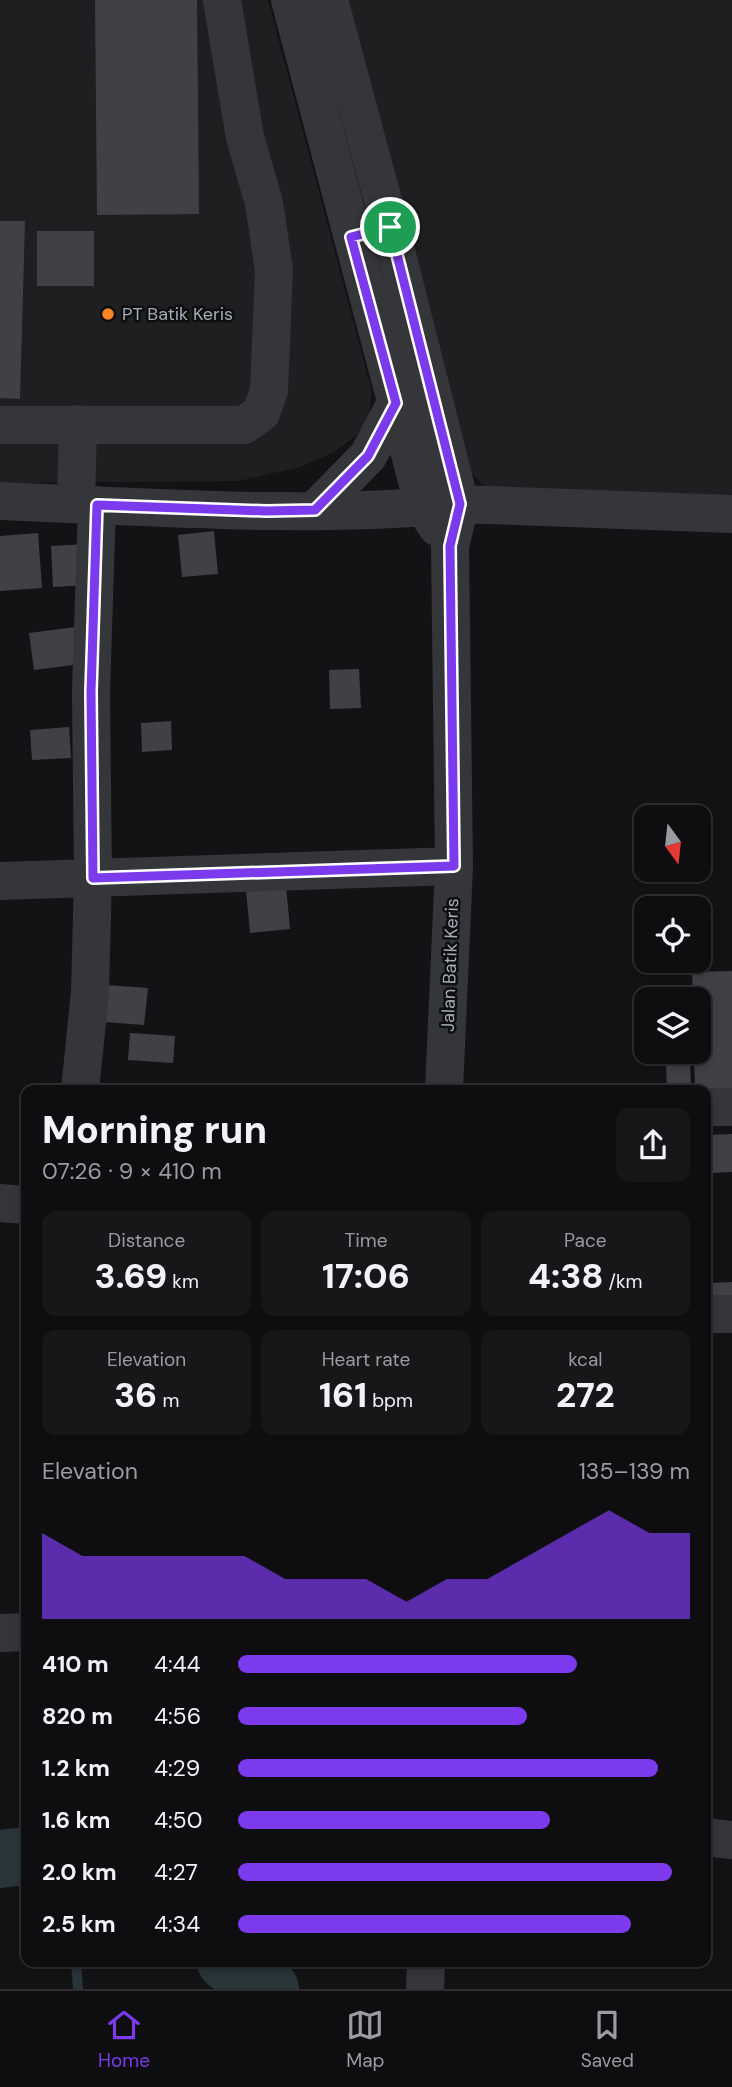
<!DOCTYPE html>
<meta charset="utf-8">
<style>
:root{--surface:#0e0e10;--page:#171719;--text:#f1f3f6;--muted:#9b9c9f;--line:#2e2e30;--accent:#7c3aed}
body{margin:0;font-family:"DM Sans",sans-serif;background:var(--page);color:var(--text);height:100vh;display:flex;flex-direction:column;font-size:26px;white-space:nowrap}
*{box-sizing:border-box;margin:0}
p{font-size:23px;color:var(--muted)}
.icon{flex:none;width:38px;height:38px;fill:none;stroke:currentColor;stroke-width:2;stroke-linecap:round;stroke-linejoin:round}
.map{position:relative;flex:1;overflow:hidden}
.panel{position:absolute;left:21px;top:1085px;width:690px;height:882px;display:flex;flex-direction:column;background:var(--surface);border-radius:14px;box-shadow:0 4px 10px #0003,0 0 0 2px var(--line)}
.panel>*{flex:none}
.needle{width:46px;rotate:165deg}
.fabs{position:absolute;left:634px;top:805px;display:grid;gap:14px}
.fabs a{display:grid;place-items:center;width:77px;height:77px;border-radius:14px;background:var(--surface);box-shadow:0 4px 10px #0003,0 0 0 2px var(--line);font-size:35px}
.pin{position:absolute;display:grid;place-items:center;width:60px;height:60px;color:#fff;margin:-30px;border:4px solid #fff;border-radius:50%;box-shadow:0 2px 7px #0007}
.round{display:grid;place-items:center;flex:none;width:74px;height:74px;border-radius:14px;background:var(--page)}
.headline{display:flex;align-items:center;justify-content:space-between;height:119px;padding:0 21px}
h1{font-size:38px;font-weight:800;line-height:52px}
.stats{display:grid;grid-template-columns:repeat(3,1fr);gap:10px;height:119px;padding:7px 21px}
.stats div{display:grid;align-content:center;border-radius:14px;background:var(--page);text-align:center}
.stats b{font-size:35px;font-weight:800}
.stats small{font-size:19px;font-weight:400}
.stats p{font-size:19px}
.chart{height:196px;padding:14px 21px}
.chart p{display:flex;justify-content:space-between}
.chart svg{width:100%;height:126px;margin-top:7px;fill:var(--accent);opacity:.7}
ul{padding:0 21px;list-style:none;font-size:23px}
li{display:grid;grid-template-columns:112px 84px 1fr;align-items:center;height:52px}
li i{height:18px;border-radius:9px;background:var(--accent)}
.tabs{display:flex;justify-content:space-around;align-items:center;height:98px;border-top:2px solid var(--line);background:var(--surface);font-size:19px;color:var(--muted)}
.tabs a{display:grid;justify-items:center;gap:4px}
.tabs .selected{color:var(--accent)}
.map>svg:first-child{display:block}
.built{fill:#1f1f22}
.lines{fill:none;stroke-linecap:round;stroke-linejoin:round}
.stream{stroke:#283539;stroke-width:10}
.river{stroke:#283539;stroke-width:58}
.building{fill:#3f4145}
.minor{stroke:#34363a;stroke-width:38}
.route-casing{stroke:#fff;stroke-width:14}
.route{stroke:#7c3aed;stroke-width:9}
.poi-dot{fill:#ff8721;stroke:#0e0e10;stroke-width:2.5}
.labels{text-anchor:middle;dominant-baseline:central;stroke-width:5;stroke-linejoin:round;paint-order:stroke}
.poi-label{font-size:18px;fill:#a3adb6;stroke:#0e0e10;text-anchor:start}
.street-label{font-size:18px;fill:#a3adb6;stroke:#0e0e10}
</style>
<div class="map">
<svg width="732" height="1989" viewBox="0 0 732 1989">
<rect width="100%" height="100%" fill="#131315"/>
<path class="built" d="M0,0H268L372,392L369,416L357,435L334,452L300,467L238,481L0,483Z
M346,0H732V496L493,493L465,468Z"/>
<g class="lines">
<path class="stream" d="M76,1962L78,1989"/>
<path class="river" d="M0,1859L26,1856
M226,1962L270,1989"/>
</g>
<path class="building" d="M95,0H197L199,214L97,215Z
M0,221H25L20,399L0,398Z
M37,231H94V286H37Z
M214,531L218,574L182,577L178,535Z
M38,533L42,588L0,591V536Z
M86,544L88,585L53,587L51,546Z
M76,627L81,664L34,670L29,633Z
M359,669L361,708L330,709L329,670Z
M171,721L172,750L142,752L141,723Z
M69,727L71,758L32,760L30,730Z
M286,886L290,929L250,933L246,890Z
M732,971V1090H695L694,1052H698V999H693L692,972Z
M106,985L148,988L144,1025L104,1022Z
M130,1033L175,1036L173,1063L128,1060Z
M690,1063L691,1088L667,1089L666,1065Z
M732,1134V1172L709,1173L707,1135Z
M732,1282V1304H710L709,1283Z"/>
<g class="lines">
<path class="minor" d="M290,0L424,507L437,527
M329,0L390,227L460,504L450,546L454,866L444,1090
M0,425H244L261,413L269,391L274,270L264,203L245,137L222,0
M0,501C153,507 308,519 460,504L732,514
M76,504L78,424
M315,510L368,456L396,403
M0,881L454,866
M80,1090L90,992L93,878L91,692L97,505
M705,1107H732
M0,1203L26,1205
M705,1314H732
M0,1633L26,1632
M705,1837L732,1840
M425,1989L426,1962"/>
</g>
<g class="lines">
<g class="route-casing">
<path id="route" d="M390,227L460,504L450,546L454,866L93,878L91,692L97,505L266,511L315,510L368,456L396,403L351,237Z"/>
</g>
<use href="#route" class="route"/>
</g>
<circle class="poi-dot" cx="108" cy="314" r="7"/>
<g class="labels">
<g class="poi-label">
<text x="122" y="314">PT Batik Keris</text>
</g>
<g class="street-label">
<text transform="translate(450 965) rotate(-88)">Jalan Batik Keris</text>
</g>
</g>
</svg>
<div class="fabs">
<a><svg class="needle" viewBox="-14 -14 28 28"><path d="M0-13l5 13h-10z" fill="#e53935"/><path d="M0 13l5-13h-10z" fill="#9b9c9f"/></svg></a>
<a><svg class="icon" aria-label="locate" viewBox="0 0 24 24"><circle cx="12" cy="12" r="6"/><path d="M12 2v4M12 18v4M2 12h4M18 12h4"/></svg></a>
<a><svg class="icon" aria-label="layers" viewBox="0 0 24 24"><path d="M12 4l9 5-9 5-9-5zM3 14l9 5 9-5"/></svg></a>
</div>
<div class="pin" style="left:390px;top:227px;background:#1e9e55"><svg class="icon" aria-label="arrive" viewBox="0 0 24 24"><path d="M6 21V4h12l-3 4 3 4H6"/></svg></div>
<section class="panel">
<div class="headline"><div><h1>Morning run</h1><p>07:26 · 9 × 410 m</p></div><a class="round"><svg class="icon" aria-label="share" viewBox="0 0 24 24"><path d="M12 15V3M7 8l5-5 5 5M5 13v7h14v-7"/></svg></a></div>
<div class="stats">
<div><p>Distance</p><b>3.69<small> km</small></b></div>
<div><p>Time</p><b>17:06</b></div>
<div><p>Pace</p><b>4:38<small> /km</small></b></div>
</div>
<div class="stats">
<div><p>Elevation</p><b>36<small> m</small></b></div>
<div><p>Heart rate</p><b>161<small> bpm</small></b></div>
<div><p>kcal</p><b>272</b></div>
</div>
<div class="chart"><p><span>Elevation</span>135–139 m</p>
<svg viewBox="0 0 160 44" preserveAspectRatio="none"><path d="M0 44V14L10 22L20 22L30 22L40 22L50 22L60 30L70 30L80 30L90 38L100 30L110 30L120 22L130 14L140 6L150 14L160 14V44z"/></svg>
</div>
<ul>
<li><b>410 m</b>4:44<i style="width:75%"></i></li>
<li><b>820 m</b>4:56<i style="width:64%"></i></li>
<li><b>1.2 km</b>4:29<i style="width:93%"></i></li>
<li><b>1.6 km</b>4:50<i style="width:69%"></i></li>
<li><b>2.0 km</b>4:27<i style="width:96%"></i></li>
<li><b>2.5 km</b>4:34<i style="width:87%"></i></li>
</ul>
</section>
</div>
<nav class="tabs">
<a class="selected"><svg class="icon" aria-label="home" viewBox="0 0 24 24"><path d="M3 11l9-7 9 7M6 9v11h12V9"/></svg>Home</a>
<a><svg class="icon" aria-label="map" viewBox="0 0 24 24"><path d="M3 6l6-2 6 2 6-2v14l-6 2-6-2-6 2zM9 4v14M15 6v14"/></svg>Map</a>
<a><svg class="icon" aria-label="saved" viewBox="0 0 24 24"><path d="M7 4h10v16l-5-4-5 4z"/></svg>Saved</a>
</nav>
